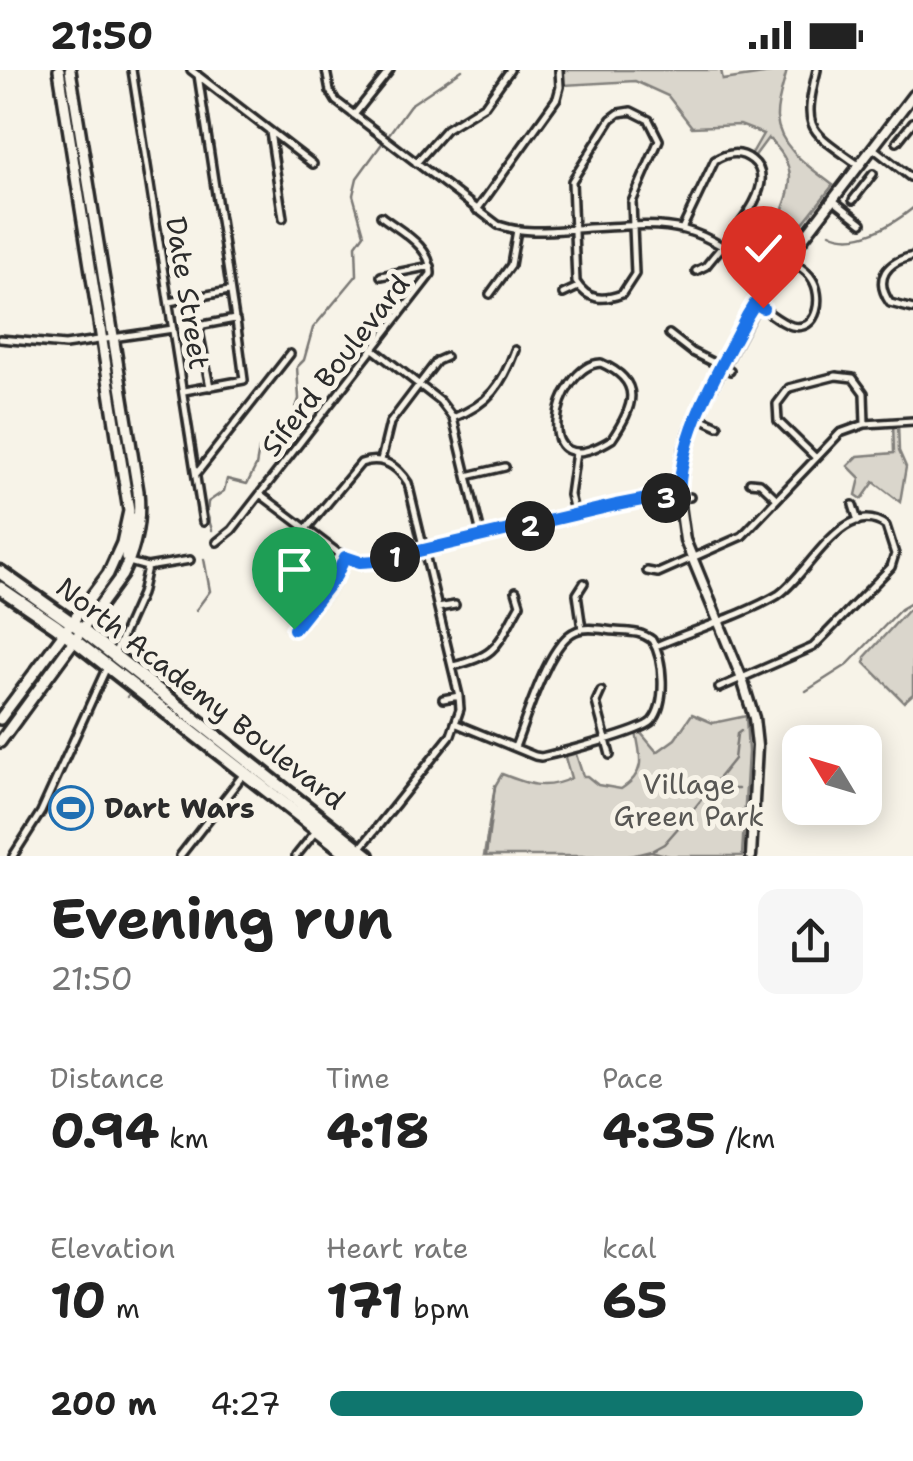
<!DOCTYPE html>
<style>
:root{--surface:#fff;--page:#f6f6f6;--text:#222;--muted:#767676;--accent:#0f766e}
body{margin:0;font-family:"Shantell Sans",sans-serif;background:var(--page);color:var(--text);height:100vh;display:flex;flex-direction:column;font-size:38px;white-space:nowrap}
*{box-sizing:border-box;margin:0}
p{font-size:32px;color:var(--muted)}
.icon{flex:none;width:55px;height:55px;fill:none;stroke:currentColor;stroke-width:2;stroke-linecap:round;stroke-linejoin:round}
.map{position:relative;height:786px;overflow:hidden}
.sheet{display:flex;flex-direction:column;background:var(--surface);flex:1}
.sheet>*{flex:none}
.needle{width:65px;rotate:308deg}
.buttons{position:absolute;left:782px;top:655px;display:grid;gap:20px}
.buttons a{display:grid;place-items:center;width:100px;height:100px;border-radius:20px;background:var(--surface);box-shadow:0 5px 25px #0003;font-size:50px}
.pin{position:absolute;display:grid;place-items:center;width:85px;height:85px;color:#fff;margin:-102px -42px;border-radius:50% 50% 50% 0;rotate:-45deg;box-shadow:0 0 10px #0007}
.pin .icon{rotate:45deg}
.km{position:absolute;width:50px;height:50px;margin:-25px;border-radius:50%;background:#222;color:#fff;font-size:28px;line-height:50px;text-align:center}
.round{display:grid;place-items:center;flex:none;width:105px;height:105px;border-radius:20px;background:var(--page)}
.head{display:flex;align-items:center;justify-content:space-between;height:170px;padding:0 50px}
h1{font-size:55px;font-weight:700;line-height:75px}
.figures{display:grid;grid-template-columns:repeat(3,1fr);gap:15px;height:170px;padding:10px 50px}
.figures div{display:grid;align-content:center}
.figures b{font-size:50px;font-weight:700}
.figures small{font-size:28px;font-weight:400}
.figures p{font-size:28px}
ul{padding:0 50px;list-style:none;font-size:32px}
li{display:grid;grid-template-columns:160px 120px 1fr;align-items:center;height:75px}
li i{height:25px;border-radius:12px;background:var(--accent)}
.status{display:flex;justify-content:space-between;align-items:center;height:70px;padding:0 50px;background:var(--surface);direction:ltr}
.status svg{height:28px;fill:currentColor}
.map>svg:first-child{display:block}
.green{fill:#dad6cc;stroke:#82807c;stroke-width:2.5}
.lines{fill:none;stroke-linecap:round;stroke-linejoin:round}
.stream{stroke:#7a7874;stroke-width:2.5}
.street-casing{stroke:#2b2b2b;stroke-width:12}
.secondary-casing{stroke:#2b2b2b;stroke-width:15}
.primary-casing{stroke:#2b2b2b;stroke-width:16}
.highway-casing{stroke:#2b2b2b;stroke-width:19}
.street{stroke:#f7f3e8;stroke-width:5}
.secondary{stroke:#f7f3e8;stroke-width:8}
.primary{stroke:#f7f3e8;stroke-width:9}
.highway{stroke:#f7f3e8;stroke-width:11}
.route-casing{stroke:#fff;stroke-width:20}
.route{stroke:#1a73e8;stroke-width:12}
.labels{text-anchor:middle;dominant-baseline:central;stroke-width:10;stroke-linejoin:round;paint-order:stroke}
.street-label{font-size:28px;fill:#2b2b2b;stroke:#f7f3e8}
.park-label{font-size:28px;fill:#575653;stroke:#f7f3e8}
.poi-label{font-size:28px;font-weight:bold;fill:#2b2b2b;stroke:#f7f3e8;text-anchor:start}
</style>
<div class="status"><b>21:50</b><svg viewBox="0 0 49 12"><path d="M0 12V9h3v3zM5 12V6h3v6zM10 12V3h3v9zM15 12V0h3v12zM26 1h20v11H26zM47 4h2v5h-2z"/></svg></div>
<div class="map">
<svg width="913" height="786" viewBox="0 0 913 786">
<rect width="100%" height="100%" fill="#f7f3e8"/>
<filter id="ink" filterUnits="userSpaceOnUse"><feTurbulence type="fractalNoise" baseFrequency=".01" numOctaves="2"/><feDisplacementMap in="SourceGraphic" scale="20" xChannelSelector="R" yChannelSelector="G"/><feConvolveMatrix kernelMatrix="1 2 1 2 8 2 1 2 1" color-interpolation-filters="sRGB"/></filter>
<g filter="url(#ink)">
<path class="green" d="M562,0H721L723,10L771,3V0H787C784,14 776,33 777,48C779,78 811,98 833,115L795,163L778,150C794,117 797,94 768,68L754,87L751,85L763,64L740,55L692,57L668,26L635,11L564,15Z
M893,352H898L899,381L906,397L900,432L874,412L862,429L856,425L860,408L848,396L858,386L894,383Z
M908,540L913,545V624L904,632L865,593V587Z
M692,644L713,653L746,646L748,682L742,786H484L495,716L502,704C527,714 545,721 571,708L564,684L575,681L583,706H587L598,715L621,719C645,704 642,689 636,663L640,662L657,682L675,669Z"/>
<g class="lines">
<path class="stream" d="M830,163C857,177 892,155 913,138
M212,460L207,443L208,432L224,421L227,409L247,414L256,396L259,379L288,362L299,329L297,297L304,290L313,258L357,205L356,175L364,164L353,125L357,108L410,35L462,0
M196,540L210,521L204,489
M806,621L847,595L901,539L913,532
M127,627L130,623
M710,719H738
M680,756L734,689L737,664L741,661
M653,780L664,774L678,758
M486,786L495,716
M631,786L651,781L669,786"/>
<g class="street-casing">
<path id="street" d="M132,0L203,452
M191,0L313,94
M326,0L330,21L336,31L498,155C524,164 549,161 576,159C673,153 691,147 770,211
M817,0C802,61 809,59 857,94
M198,5L235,249L203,255L199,261L210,317
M631,41L649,50L659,70L632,132L635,204L622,224C603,231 588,231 576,212L572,111L611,49L619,43Z
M354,45L390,0
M270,62L283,148
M897,72L913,52
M873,78L910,107
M416,93L446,59L485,35L510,0
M833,130L862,153
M853,130L873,104
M477,140L557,28L560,17L559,0
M683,157L715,90C726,83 740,80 752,90C784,115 723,173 706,196L696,201
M913,186C887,192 873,208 890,233L913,239
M381,206L431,196
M490,224L511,195L517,160
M563,224L578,217
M169,232L229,221
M757,235C768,241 780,253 792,256C819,262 823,225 812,209C807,200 795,194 787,188
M669,264L692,282L730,301
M0,269L65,275L173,259
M372,278L440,331L453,348L482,468
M601,293C644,312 634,336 612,369C527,422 554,295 601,293Z
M184,321L244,310L236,250
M696,346L718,356
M453,348C489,334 502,315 515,280
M815,387L778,351L777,334L789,318L836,306L853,308L864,323L865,354
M381,390L390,353L437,291L446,287
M197,403L290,284
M467,406L505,397
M750,412L760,413L777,429
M260,424L337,482L361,492L424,482L647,429L690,427
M853,435L858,451
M575,445L570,425L576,382
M306,459L361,393C381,386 397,395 408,413L459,626L460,639L451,665L359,780
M217,472L232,460L431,204C432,176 400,161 381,146
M129,492L147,497L190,490
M647,501L658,503L742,466L840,363L865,354L913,351
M438,538L455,535
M295,559L336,507L345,487
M582,559L577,524L584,513
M656,576C693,560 744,545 778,525C807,507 844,425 886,456L895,484L891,497L813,577L719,618
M115,582L141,524L147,497
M453,596C500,585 497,574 520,534L516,521
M601,621L596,632L610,685
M443,629L459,626
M457,654L535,686L541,687C559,683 642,662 652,651C667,633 664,589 652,570C641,561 628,562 615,561C603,560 587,556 576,561C548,572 526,650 515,677
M13,786L41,742L106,599
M180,786L243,705
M296,786L316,761"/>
</g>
<g class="secondary-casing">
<path id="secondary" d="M751,786L757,676L754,648L742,609L685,470L679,428L684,380L696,346L763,221L913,25"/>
</g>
<g class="primary-casing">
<path id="primary" d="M126,487L133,448
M0,649L108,504L122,473L129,441L59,0
M0,672L122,505C136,478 141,452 138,421L70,0"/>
</g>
<g class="highway-casing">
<path id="highway" d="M0,502L82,560L368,786
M0,518L56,556L351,786"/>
</g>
<use href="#street" class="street"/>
<use href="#secondary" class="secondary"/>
<use href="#primary" class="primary"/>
<use href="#highway" class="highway"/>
</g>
</g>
<g class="lines" filter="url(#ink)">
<g class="route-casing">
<path id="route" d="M294,559L336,506L345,487L360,492L376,491L616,435L647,429L679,428C680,361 717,304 747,246L755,233L763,238"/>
</g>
<use href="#route" class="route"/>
</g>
<defs>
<g id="stadium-ring" transform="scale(2.25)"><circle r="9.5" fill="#f7f3e8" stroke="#1f6fb2" stroke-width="1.5"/><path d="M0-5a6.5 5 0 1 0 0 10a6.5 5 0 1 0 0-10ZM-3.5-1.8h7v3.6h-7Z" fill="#1f6fb2"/></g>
</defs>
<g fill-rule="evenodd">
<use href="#stadium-ring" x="71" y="738"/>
</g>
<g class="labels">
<g class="street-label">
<text transform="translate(188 223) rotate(81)">Date Street</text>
<text transform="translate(335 295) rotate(-52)">Siferd Boulevard</text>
<text transform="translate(201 623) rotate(38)">North Academy Boulevard</text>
</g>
<g class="park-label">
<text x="689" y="714">Village<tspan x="689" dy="32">Green Park</tspan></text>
</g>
<g class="poi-label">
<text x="104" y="738">Dart Wars</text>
</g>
</g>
</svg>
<div class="buttons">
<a><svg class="needle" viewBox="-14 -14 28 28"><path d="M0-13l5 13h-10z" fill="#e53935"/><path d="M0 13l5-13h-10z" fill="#767676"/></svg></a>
</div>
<div class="pin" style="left:294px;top:559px;background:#1e9e55"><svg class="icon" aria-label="arrive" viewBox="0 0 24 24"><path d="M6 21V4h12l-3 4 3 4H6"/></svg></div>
<div class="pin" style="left:763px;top:238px;background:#d93025"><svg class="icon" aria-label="check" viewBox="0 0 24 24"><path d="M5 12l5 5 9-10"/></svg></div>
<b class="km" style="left:395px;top:487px">1</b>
<b class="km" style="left:530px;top:456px">2</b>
<b class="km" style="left:666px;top:428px">3</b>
</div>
<section class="sheet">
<div class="head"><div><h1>Evening run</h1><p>21:50</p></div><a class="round"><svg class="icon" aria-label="share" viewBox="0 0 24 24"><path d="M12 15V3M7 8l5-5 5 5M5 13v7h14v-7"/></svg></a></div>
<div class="figures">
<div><p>Distance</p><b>0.94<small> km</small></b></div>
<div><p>Time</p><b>4:18</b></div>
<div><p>Pace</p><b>4:35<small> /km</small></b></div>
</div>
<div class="figures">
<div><p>Elevation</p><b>10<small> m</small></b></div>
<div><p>Heart rate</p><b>171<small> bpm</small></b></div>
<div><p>kcal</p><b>65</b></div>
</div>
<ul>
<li><b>200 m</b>4:27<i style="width:100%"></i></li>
</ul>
</section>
